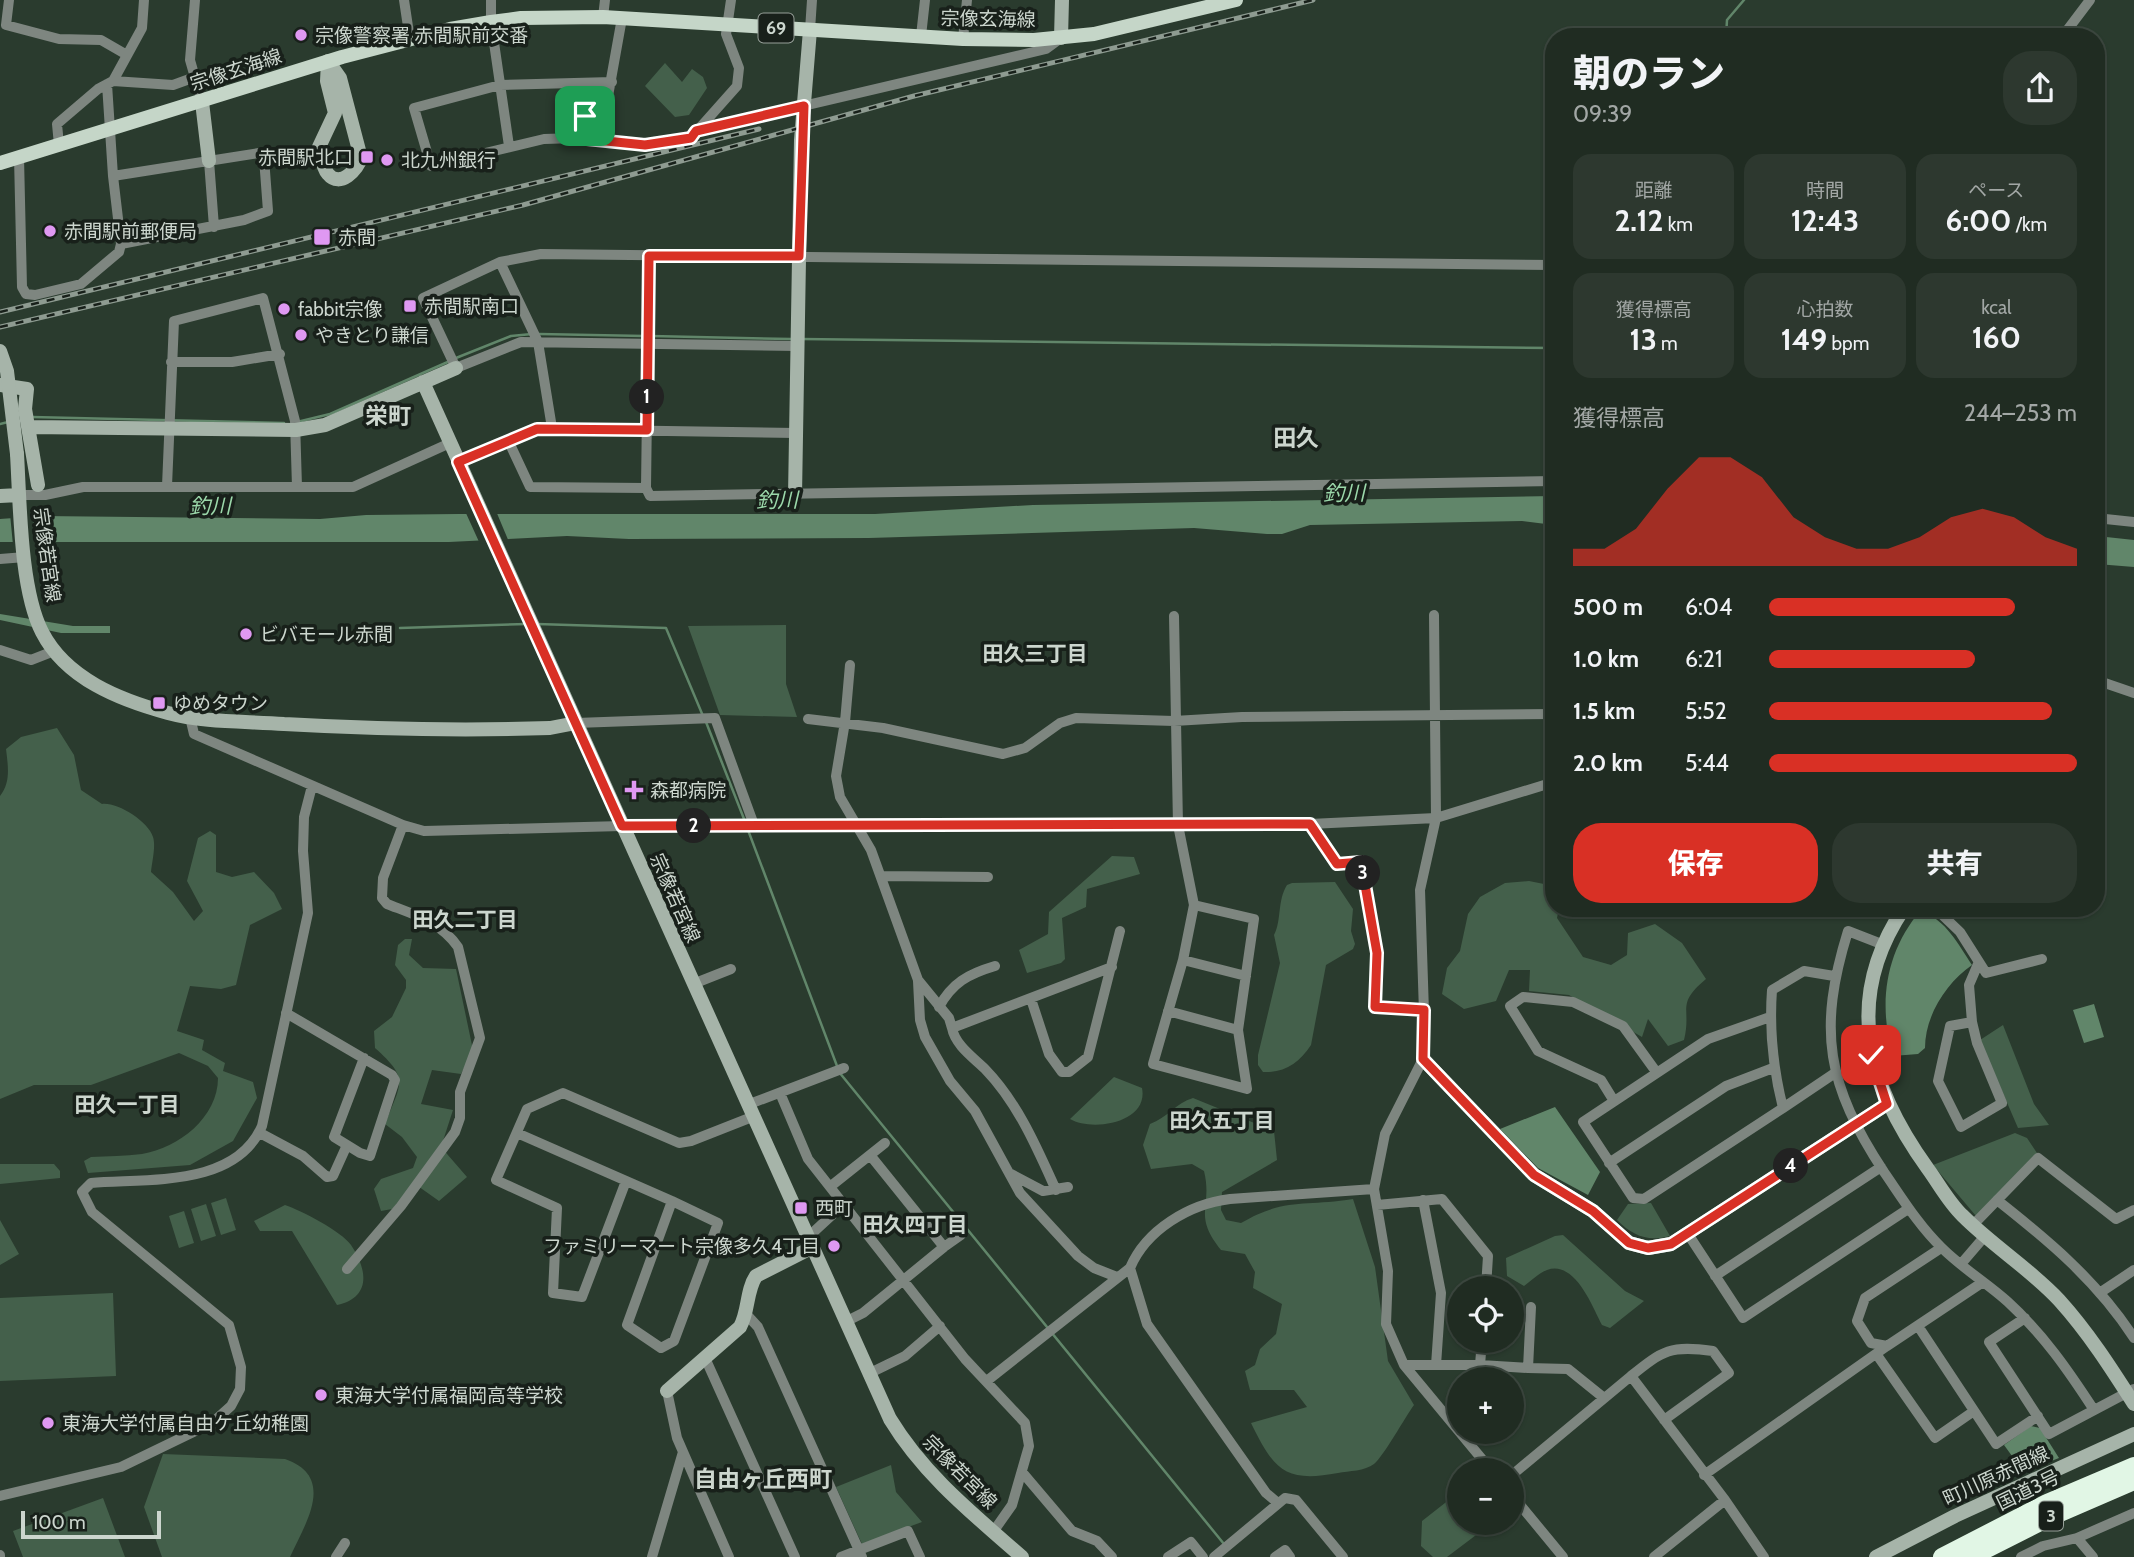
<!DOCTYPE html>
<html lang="ja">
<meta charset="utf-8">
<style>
:root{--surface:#202c22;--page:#2d382f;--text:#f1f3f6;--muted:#a2a7a5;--line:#3d4840;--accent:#d93025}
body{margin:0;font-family:Cabin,"Noto Sans JP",sans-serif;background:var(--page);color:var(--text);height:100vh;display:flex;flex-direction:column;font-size:26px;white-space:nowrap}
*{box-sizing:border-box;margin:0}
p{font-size:23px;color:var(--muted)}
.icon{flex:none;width:38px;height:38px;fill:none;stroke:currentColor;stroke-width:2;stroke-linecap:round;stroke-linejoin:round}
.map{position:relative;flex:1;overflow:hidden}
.panel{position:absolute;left:1545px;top:28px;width:560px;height:889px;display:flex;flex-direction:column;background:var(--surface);border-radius:28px;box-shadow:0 2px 5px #0004,0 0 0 2px var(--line)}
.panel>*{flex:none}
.controls{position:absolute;left:1447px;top:1276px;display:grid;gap:14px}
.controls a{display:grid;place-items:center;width:77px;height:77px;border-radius:50%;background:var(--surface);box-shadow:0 2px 5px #0004,0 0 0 2px var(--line);font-size:35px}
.scale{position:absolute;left:21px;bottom:18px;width:140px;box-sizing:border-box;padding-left:7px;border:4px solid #ccd6ce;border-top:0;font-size:19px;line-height:24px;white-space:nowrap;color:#ccd6ce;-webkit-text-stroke:5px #18201a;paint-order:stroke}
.pin{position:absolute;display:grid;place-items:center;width:60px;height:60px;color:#fff;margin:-30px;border-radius:14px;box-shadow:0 4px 10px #0006}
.km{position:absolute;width:35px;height:35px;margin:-18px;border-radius:50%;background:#222;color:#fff;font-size:19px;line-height:35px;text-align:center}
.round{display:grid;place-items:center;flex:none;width:74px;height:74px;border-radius:28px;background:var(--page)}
.summary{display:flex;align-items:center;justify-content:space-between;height:119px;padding:0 28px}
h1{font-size:38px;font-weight:800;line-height:52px}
.stats{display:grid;grid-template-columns:repeat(3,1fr);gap:10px;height:119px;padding:7px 28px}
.stats div{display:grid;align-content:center;border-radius:18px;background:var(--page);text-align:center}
.stats b{font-size:30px;font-weight:800}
.stats small{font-size:19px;font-weight:400}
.stats p{font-size:19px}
.chart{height:196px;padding:14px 28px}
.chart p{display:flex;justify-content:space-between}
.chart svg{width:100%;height:126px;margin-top:7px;fill:var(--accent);opacity:.7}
.action{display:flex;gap:14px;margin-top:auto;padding:14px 28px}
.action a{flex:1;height:80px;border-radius:28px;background:var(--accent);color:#fff;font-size:28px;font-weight:800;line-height:80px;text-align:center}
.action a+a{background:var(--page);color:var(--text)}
ul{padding:0 28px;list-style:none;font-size:23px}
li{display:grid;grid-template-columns:112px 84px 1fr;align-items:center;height:52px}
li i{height:18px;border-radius:9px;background:var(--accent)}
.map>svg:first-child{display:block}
.green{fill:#44604b}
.water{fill:#61866a}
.pier{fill:#2a3b2e}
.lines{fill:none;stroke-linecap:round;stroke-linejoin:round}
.stream{stroke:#61866a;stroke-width:2.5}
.street{stroke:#7e8680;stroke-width:10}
.secondary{stroke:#a6b4a9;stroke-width:14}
.primary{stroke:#c5d6c8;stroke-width:14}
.highway{stroke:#e1f6e5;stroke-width:18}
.rail-casing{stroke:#8e9b91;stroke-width:5}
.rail{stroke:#18201a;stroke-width:2.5;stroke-dasharray:8;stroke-linecap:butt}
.secondary-bridge{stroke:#a6b4a9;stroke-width:14}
.route-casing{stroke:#fff;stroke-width:14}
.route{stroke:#d93025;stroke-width:9}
.poi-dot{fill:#df98f2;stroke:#18201a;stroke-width:2.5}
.labels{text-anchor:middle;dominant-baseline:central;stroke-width:7;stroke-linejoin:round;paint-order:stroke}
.shield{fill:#18201a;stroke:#969f98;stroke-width:2}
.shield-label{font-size:18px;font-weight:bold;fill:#ccd6ce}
.street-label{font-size:19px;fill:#ccd6ce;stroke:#18201a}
.poi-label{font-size:19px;fill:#ccd6ce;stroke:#18201a;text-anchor:start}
.water-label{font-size:21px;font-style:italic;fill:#9bd8aa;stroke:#18201a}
.neighbourhood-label{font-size:21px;font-weight:bold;fill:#ccd6ce;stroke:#18201a}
.quarter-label{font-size:23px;font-weight:bold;fill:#ccd6ce;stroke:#18201a}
</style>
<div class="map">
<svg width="2134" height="1557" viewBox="0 0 2134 1557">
<rect width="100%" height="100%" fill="#2a3b2e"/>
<path class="green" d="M665,63L682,82L692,69L703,77L707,88L689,115L675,117L645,86Z
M786,625V684L797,717L720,715L688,626Z
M57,728L74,755L81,790L102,804C117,802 148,821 153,837C156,846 152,862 151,872L173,892L194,921L203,911L187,881L198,838L210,831L216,835V872L232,877L254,872L274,893L282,909L250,925L236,985L221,989L190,986L177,1031L204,1040L202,1050L225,1063L223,1071L253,1082L257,1098L233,1141L190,1165L88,1173L84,1161L91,1157C108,1156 125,1156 142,1154C179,1148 218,1117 218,1078L208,1066L179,1053L91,1085H34L0,1099V796C11,782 8,766 6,749L21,737Z
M1112,856L1134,857L1140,874L1087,889L1086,907L1062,918L1065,959L1061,963L1027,973L1019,950L1048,934L1049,912Z
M1529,881L1554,886V908H1559L1557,918L1583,957L1611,965L1627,955L1628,933L1655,924L1682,943L1706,979C1675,1005 1692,1008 1684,1040L1668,1046L1648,1019L1642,1037L1569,995L1529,991L1530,970H1509L1496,1001L1464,1009L1442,994L1447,968L1460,951L1468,914L1480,897L1505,883Z
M1335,882L1353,909L1351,931L1355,944L1353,949L1326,965L1311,1045C1299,1063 1285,1073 1263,1072L1258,1065V1055L1280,963L1274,935C1282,920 1277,901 1287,885L1292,883Z
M405,939H412L409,955L423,968L456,969L473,1050L461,1074L432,1070L421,1104L453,1110L441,1147L467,1177L439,1201L415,1184L392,1209L381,1211L374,1189L381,1179L413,1168L417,1157L402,1137L385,1124C401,1083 410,1079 375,1048L374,1031L392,1017L406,988V980L395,965L398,945Z
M2003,1025L2034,1104L2049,1125L2018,1128L1980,1040Z
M1114,1077L1142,1088C1149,1123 1092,1132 1070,1119Z
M1193,1098L1274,1131L1277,1160L1222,1192L1221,1210L1226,1220L1241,1223C1285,1197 1305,1207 1353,1199L1375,1267L1388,1361L1414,1405C1405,1417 1384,1456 1374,1464C1365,1471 1349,1471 1338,1473C1285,1483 1274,1470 1251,1423L1307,1407L1294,1390H1250L1245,1371L1255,1365L1260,1349L1276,1334L1282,1304L1253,1288L1255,1272L1245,1254L1221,1250C1192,1214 1213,1208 1204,1171L1192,1164L1151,1169L1143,1145L1150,1124C1167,1118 1176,1103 1193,1098Z
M2015,1133L2027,1138L2037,1153L1976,1216L1933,1165Z
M0,1164H54L60,1171V1178L0,1184Z
M226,1198L236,1230L221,1235L211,1203Z
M1651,1203L1670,1236C1648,1242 1633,1236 1617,1220L1628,1204Z
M206,1204L216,1236L201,1241L191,1209Z
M285,1205C302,1211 341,1231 351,1245C368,1270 371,1298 337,1305L292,1231H260L254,1221Z
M184,1211L194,1243L179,1248L169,1216Z
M0,1220L19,1254L0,1265Z
M1563,1235L1625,1291L1644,1301L1610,1328L1602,1325C1592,1306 1575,1260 1547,1270C1539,1273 1531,1281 1524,1286L1507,1276L1506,1258L1555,1236Z
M113,1293L116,1376L0,1381V1298Z
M163,1454L285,1459C337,1477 305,1524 290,1557H162L144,1507Z
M891,1465L896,1492L922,1522L862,1544L836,1487Z
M1459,1492L1460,1522L1492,1523L1447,1557H1433L1421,1546L1422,1521Z
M103,1498L125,1557H23L13,1531Z"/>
<path class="water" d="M1554,496V525L1522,521L1310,525L1282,534H1267L1194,528L869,538L629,539L567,536L449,542H0V519L41,516L320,519L366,515L458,514H875L1033,505Z
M2097,536L2134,540V567L2097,564Z
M0,614L73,626H110V633H61L0,620Z
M1921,910C1947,922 1957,942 1972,965C1946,983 1925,1016 1925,1048L1918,1054L1893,1056C1878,1004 1885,952 1921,910Z
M2094,1004L2104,1037L2084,1043L2073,1010Z
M1555,1107L1600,1172L1588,1195L1538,1168L1500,1129Z
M2031,1426L2040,1428L2059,1458L2024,1472L2017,1455L2012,1456L2004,1445Z"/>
<path class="pier" d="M465,511H496L509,542L480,544Z
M32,513L35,543L13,545L10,514Z"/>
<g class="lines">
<path class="stream" d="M1726,37L1727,20L1744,0
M539,334L644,336
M651,336L791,339
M801,339L1554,348
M456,358L511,336L532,334
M32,417L284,423
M297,422L330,414L450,361
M0,424L8,422
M537,624L666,628L703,716
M400,628L527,624
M706,722L746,824
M748,830L837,1066
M839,1072L1224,1544"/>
<path class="street" d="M9,0L6,25L59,39L101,40L127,55
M195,0L190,60L202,102
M404,0L410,40
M491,0V22L509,146
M603,17L605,0
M810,30L812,0
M921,36L925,0
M2062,37L2090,0
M963,39L967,0
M113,81L173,85L195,77
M612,82L500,85L414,108L431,166L544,139L577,138L645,145L691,138L696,131L1046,49L1061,38
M697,131L737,86L739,68L726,34L731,0
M577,138L589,111L608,96L622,18
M59,145L57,124L98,89L113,81L142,28L144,0
M19,157L22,287L26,294L35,295L81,284L119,252L121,244L113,176L107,84
M209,161L214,227
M113,176L259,153L264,158L268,211L244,220L121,244
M649,256L646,488L650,496L1554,481
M500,262L538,342L552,428
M797,346L521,342L456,368L423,298L500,262L541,254L1554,265
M171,362H232L280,354
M508,440L530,487L646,488
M458,462L537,429L796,433
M167,486L174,321L263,298L295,421L297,487
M19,495H45L83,487H353L450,443
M2096,518L2134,522
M0,559L25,557
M1434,615L1436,818L1420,890L1425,1043L1423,1059L1385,1134L1374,1189L1388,1271L1386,1324L1404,1365L1491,1470
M1174,616L1178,825L1194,905
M0,650L31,660L54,651
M850,665L845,722L836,776L840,797L871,850L918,980L949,1018L952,1028L1112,967
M2096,680L2134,693
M190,717L194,734L403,825L424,831L622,826L1310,824L1436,818L1554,782
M808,719L883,728L1003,754L1025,748L1060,723L1076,718L1174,721L1242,717L1554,714
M576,723L715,718L754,825
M1310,824L1337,864L1361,862L1377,953L1375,1007L1424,1010
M881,876L988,877
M1194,905L1254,919L1238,1030L1247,1089L1153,1064L1183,960Z
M1935,908L1960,932L1986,973L2042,959
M1884,945L1848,931C1817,1031 1827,1085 1884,1172C1902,1198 1919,1226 1942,1248C1962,1268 1987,1283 2008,1302C2043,1334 2068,1370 2094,1410
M1183,960L1246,976
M1834,976L1804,971L1772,990C1769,1031 1773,1068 1783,1108L1835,1073
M918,981L920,1020L925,1037L950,1081L975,1111L1020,1193L1078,1256L1094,1268L1117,1277
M693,984L731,969
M1031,999L1049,1054L1062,1072H1069L1088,1057L1120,931
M939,1007C952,983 968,974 995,966
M1168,1011L1238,1030
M286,1013L392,1075L395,1080L370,1156L360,1153L334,1137L364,1058
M1770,1017L1708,1039L1583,1122L1633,1198L1644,1199L1783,1108
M1972,1022L1977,1043L2002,1103L1961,1127L1938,1081L1950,1026L1972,1022L1969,985L1978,964
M952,1028C955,1045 974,1058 985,1069C1018,1103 1037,1148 1056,1190
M780,1093L808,1159L965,1359L1025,1423L1029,1446L1012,1505L993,1532
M1614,1101L1601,1080L1538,1051L1510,1006L1523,997L1573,1002L1623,1026L1657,1073
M747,1105L844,1068
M260,1133L303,1156L327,1177L333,1176L347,1145
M517,1133L672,1201L627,1325L661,1348L674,1341L718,1223L672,1201
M1609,1163L1726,1086L1773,1068
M1011,1174L1043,1191L1068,1187
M626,1181L582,1297L553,1293L557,1208L496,1180L527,1109L563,1093L679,1143L691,1141L752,1117
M831,1186L885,1143
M1423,1200L1441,1293L1436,1365
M1997,1200C2049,1241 2097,1281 2134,1338
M1377,1205L1442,1199L1488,1256L1486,1288
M1973,1225L2038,1158L2116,1219L2134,1210
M1688,1234L1743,1318L1908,1209
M807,1238L845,1203
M944,1247L961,1235
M1941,1248L1865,1298L1857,1321L1871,1343L1887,1346L1983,1282
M1961,1264L1985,1236
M1130,1268L1147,1324L1266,1493L1278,1503
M347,1269L401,1206L455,1132L460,1118V1092L480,1038L458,947C441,922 415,915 387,904L382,898L383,878L403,825
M1715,1276L1881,1167
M2101,1292L2134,1270
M747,1315L758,1327L862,1557
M2025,1318L1989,1342L2049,1434L2134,1389
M845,1322L863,1313L944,1247L870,1155
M1918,1326L1996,1444L2038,1416
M1877,1355L1935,1438L1974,1411
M706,1360L795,1557
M1404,1365H1480L1482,1340
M1480,1365L1528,1368L1531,1307
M1528,1368L1568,1369L1604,1398
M868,1374L905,1356L940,1326
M1631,1376C1663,1350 1671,1345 1713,1351L1729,1373L1664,1420
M988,1380L1130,1268C1146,1230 1189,1204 1230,1199L1374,1189
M667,1391L677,1438L729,1557
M1022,1472L1072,1531L1097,1541L1112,1557
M1512,1475L1631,1376L1725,1500L1764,1557
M1704,1475L1887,1346
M1512,1495L1563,1557
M0,1496L121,1467L212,1423L231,1406L240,1389L241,1367L229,1325L92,1212L82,1192L91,1183C147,1178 235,1188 262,1126L308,913L303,851L304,817L312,786
M2077,1538L2093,1557
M0,1555V1557
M336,1557L345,1543
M652,1557L683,1452
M841,1557L908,1531L920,1557
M1168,1557L1191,1542L1203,1557
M1214,1557L1285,1498L1296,1500L1343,1557
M1275,1557L1285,1550L1290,1557
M1654,1557L1725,1500
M2021,1557L2043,1546L2077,1538L2134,1513"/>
<path class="secondary" d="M1061,38L1062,0
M328,61L340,78L361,158C358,169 340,189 328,174C322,167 321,155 319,147L335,113L327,81Z
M202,102L209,161
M423,382L890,1419C924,1475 973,1514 1022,1557
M0,385L27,389L25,409L38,485
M29,427L296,430L325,425L456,368
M17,454C20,503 20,589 42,632C66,679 120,700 168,713C205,723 246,721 284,724C373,729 461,731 550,728L576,723
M0,496L19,495
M795,496L801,140L810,30
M1904,908C1842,1000 1868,1086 1928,1169C1939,1184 1949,1203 1963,1216C1993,1246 2030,1269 2059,1300C2088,1332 2111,1368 2134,1404
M1423,1059L1534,1175L1593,1211L1629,1243L1648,1248L1671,1244L1887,1104
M667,1391L740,1327C749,1311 746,1291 756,1276L811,1248
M1876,1557L1955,1516L2134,1434"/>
<path class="primary" d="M0,163L342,57L450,29L491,22L521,18L603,17L963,39L1034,40L1094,34L1236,0"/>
<path class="highway" d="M1942,1557L2047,1503L2134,1466
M1971,1557L2046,1519L2134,1481"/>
<g class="rail-casing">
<path id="rail" d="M0,312L759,129
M0,327L523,205L914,96L1313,0"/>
</g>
<use href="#rail" class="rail"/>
<path class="secondary-bridge" d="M0,351L7,371L17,454"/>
</g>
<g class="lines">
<g class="route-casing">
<path id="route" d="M585,116L577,138L645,145L691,138L696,131L804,106L799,256H649L647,430L537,429L458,462L622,826L1310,824L1337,864L1361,862L1377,953L1375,1007L1424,1010L1423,1059L1534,1175L1593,1211L1629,1243L1648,1248L1671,1244L1887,1104L1871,1055"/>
</g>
<use href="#route" class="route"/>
</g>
<g class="poi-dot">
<circle cx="301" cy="35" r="7"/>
<rect x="360" y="150" width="14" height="14" rx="3.5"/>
<circle cx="387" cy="160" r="7"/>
<circle cx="50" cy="231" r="7"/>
<rect x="313" y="228" width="18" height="18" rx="3.5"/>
<rect x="403" y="299" width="14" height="14" rx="3.5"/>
<circle cx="284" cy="309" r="7"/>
<circle cx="301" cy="335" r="7"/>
<circle cx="246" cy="634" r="7"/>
<rect x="152" y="696" width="14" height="14" rx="3.5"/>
<path d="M630.5 779.5h7v7h7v7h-7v7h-7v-7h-7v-7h7z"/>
<rect x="794" y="1201" width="14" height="14" rx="3.5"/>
<circle cx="834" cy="1246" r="7"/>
<circle cx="321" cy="1395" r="7"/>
<circle cx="48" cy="1423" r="7"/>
</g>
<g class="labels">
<g class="shield">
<rect x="758.5" y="13.5" width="35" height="29" rx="5"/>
<rect x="2039" y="1501.5" width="24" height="29" rx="5"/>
</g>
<g class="shield-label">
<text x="776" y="28">69</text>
<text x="2051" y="1516">3</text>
</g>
<g class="street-label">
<text transform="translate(988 19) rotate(1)">宗像玄海線</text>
<text transform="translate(236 70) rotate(-18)">宗像玄海線</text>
<text transform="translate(47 555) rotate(82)">宗像若宮線</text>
<text transform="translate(675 898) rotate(66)">宗像若宮線</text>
<text transform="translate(960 1472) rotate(45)">宗像若宮線</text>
<text transform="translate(1996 1476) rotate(-25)">町川原赤間線</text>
<text transform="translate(2028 1490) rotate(-26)">国道3号</text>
</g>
<g class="poi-label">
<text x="315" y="35">宗像警察署 赤間駅前交番</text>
<text x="353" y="157" text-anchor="end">赤間駅北口</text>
<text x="401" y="160">北九州銀行</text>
<text x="64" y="231">赤間駅前郵便局</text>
<text x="338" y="237">赤間</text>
<text x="424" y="306">赤間駅南口</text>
<text x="298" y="309">fabbit宗像</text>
<text x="315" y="335">やきとり謙信</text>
<text x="260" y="634">ビバモール赤間</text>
<text x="173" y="703">ゆめタウン</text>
<text x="650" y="790">森都病院</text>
<text x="815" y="1208">西町</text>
<text x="820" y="1246" text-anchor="end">ファミリーマート宗像多久4丁目</text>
<text x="335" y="1395">東海大学付属福岡高等学校</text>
<text x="62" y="1423">東海大学付属自由ケ丘幼稚園</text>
</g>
<g class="water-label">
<text transform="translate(1344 493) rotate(-1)">釣川</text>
<text transform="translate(777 500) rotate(-1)">釣川</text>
<text transform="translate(210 506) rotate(-1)">釣川</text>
</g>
<g class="neighbourhood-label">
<text x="1035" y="653">田久三丁目</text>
<text x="465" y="919">田久二丁目</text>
<text x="127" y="1104">田久一丁目</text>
<text x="1222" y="1120">田久五丁目</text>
<text x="915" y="1224">田久四丁目</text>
</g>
<g class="quarter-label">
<text x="388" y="416">栄町</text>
<text x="1296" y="438">田久</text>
<text x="763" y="1479">自由ヶ丘西町</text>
</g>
</g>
</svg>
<div class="controls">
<a><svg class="icon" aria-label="locate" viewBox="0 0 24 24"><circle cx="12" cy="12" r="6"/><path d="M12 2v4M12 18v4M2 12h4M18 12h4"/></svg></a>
<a>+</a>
<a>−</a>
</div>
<div class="scale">100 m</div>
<div class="pin" style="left:585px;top:116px;background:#1e9e55"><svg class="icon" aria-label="arrive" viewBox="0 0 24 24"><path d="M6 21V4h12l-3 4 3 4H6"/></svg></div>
<div class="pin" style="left:1871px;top:1055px;background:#d93025"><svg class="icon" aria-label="check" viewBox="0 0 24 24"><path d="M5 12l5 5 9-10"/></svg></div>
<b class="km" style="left:647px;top:397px">1</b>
<b class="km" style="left:694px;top:826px">2</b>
<b class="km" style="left:1363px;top:873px">3</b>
<b class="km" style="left:1791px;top:1166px">4</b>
<section class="panel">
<div class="summary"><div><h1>朝のラン</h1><p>09:39</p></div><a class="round"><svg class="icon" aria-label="share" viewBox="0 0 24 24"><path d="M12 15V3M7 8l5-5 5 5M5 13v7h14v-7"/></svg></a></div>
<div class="stats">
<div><p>距離</p><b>2.12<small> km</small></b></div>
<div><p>時間</p><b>12:43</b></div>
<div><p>ペース</p><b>6:00<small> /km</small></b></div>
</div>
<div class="stats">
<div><p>獲得標高</p><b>13<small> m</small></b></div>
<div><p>心拍数</p><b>149<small> bpm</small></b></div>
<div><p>kcal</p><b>160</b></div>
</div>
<div class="chart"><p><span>獲得標高</span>244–253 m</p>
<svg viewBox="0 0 160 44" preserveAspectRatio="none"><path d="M0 44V38L10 38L20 31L30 17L40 6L50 6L60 13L70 27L80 34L90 38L100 38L110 34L120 27L130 24L140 27L150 34L160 38V44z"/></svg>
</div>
<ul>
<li><b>500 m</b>6:04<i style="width:80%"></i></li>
<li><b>1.0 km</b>6:21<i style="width:67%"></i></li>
<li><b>1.5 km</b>5:52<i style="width:92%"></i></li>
<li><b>2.0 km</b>5:44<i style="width:100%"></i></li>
</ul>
<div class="action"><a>保存</a><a>共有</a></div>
</section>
</div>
